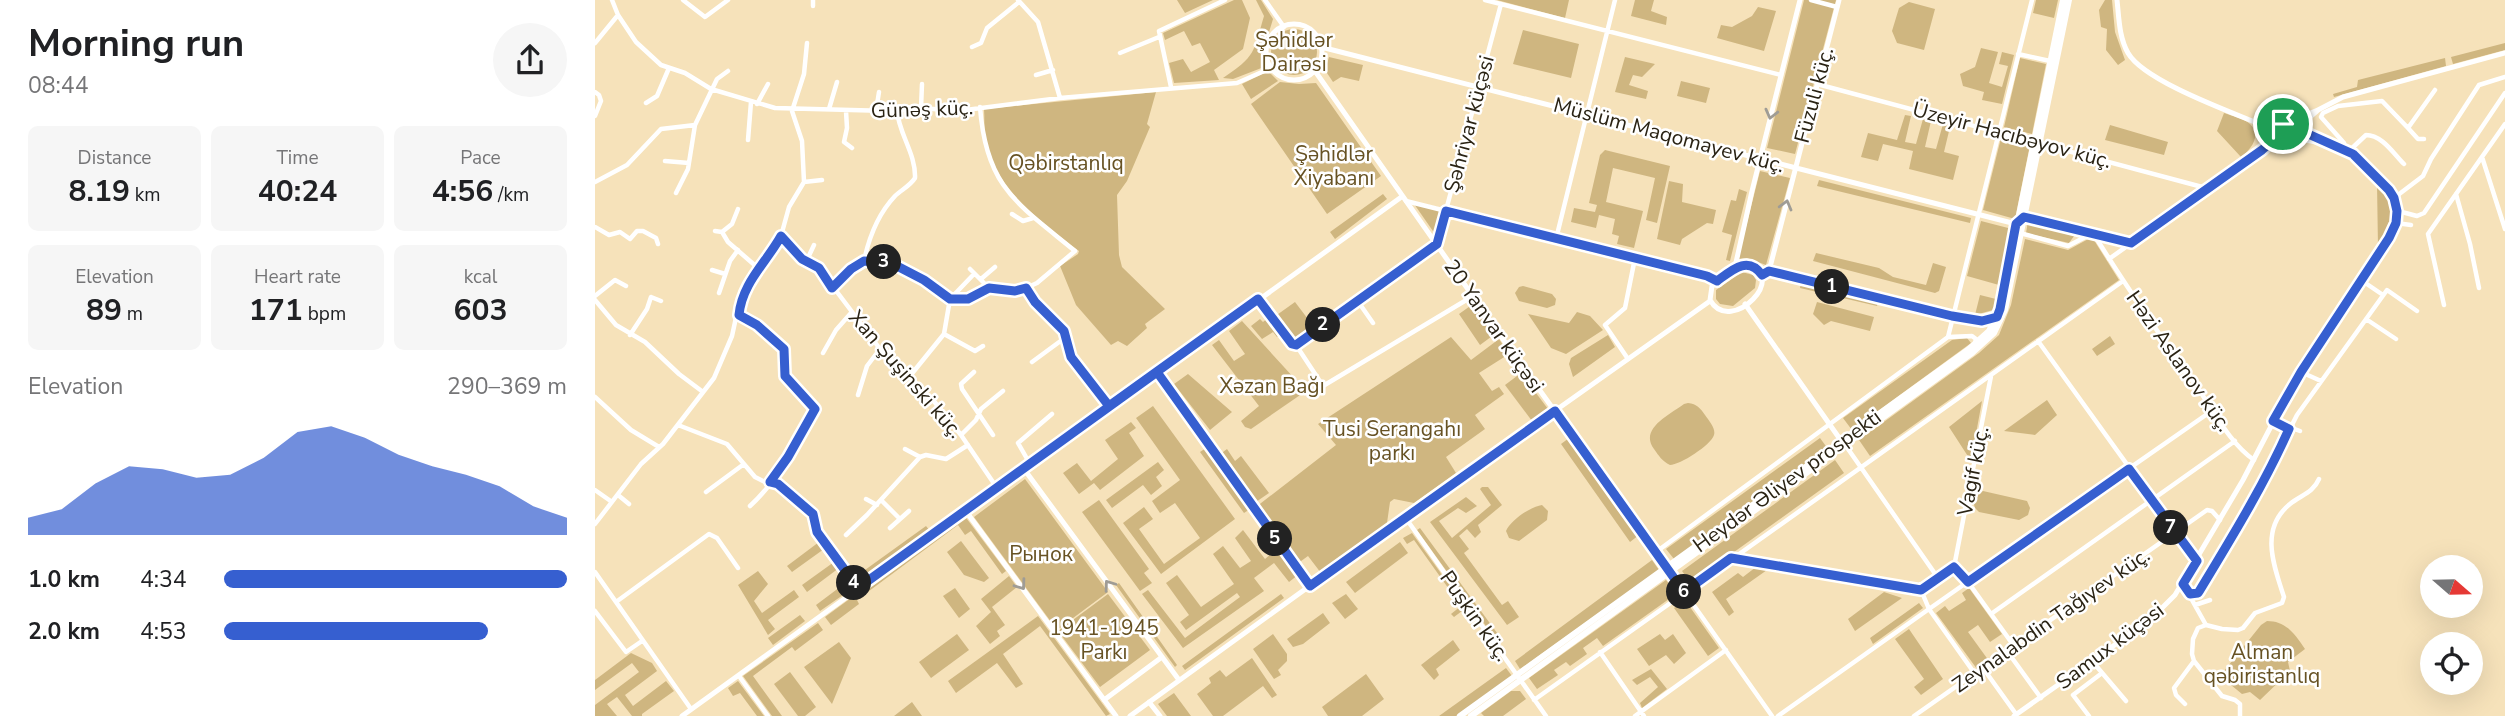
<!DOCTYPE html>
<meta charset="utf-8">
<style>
:root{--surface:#fff;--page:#f6f6f6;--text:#202124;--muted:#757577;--accent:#365fd0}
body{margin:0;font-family:"Nunito Sans",sans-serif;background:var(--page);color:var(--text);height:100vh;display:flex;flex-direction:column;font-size:26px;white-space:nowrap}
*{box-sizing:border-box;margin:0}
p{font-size:23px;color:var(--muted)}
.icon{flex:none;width:38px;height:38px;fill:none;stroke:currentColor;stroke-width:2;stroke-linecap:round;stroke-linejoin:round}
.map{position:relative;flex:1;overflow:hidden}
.drawer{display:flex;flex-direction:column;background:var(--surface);width:595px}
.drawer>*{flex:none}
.needle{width:46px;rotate:110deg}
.tools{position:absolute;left:1825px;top:555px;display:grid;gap:14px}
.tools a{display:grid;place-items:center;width:63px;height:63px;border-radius:50%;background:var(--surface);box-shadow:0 7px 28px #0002;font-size:35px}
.pin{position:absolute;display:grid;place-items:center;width:60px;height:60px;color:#fff;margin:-30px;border:4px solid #fff;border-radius:50%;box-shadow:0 2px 7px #0007}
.km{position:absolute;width:35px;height:35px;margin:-18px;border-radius:50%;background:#222;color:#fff;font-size:19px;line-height:35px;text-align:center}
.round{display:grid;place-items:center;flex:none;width:74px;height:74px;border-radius:37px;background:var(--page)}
.overview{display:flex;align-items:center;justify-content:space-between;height:119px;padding:0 28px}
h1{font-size:38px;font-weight:700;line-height:52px}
.stats{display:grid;grid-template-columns:repeat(3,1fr);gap:10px;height:119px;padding:7px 28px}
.stats div{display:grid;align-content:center;border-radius:10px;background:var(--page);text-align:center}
.stats b{font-size:30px;font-weight:700}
.stats small{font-size:19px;font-weight:400}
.stats p{font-size:19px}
.chart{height:196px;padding:14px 28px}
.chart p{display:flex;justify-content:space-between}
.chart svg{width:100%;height:126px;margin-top:7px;fill:var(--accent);opacity:.7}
ul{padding:0 28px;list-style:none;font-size:23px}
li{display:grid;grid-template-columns:112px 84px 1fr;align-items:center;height:52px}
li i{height:18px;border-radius:9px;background:var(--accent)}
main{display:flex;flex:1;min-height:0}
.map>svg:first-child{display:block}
.green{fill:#cfb680}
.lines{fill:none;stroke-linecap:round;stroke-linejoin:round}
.street{stroke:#fff;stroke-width:4.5}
.secondary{stroke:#fff;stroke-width:5}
.primary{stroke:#fff;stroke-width:6}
.oneway{stroke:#9f9c95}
.route-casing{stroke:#fff;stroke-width:14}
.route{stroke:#365fd0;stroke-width:9}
.labels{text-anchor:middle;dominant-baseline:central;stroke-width:5;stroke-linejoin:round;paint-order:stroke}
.park-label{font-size:21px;fill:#675223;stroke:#fff}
.street-label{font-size:21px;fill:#2a2314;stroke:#fff}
</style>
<main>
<section class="drawer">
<div class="overview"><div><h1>Morning run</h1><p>08:44</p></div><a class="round"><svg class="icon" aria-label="share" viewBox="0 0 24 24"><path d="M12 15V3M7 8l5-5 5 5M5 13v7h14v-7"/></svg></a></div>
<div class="stats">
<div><p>Distance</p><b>8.19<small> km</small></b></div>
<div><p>Time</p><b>40:24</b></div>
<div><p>Pace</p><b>4:56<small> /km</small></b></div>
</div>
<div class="stats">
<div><p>Elevation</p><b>89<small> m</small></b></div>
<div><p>Heart rate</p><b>171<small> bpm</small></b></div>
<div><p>kcal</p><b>603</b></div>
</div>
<div class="chart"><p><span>Elevation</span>290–369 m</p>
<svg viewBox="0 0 160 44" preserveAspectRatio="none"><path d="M0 44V38L10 35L20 26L30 20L40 21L50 24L60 23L70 17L80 8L90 6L100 10L110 16L120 20L130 23L140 27L150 34L160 38V44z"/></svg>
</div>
<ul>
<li><b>1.0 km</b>4:34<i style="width:100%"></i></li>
<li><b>2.0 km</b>4:53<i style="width:77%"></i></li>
</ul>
</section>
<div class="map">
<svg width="1910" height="716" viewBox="0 0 1910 716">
<rect width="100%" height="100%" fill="#f6e2ba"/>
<path class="green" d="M582,0H618L590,13Z
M639,0H647L655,18L648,49L619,70L624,80L579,83L574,63L588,59L596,72L615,62L605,43L597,46L589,31L570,40L568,33Z
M661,0H666L678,19L668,52L669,67L638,79L628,78C661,56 658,53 669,16Z
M902,0H974L970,18Z
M1040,0H1059L1056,11L1072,17L1071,25L1036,16Z
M1209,0H1241L1200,154L1172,148Z
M1441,0H1463L1459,18L1438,13Z
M1510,0H1517L1520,32L1530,60L1523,65L1511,50L1512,29L1506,27L1504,10Z
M1314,2L1340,9L1329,50L1302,43L1297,31L1304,8Z
M1163,7L1181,11L1169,51L1122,38L1126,25L1137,27L1157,16Z
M676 52a23 23 0 1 1 46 0a23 23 0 1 1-46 0Z
M928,30L984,44L976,78L918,64Z
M1910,43V50L1858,64L1856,57Z
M1386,48L1403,52L1394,83L1407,87L1413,66L1404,64L1407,52L1419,55L1407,104L1387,100L1389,92L1368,86L1365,74L1380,67Z
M734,57L768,65L764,81L746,77L738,82L730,70Z
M1030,57L1060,64L1047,77L1038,75L1034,85L1053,91L1051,99L1020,92Z
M1425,58L1451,64L1437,134L1409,127Z
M1850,58L1851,66L1739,97L1738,94L1762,87L1763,80Z
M673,71L683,81L656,99L647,84Z
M1086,81L1115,88L1111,103L1082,96Z
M685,82L704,84L721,83L786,176L732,214L656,104Z
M561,92L552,124L555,127L532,181L522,195L524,255L527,267L570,309L550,324L552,328L532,346L523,341L516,345L481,305L465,266L483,254L484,251C448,223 406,194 392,147C388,136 390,121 389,109Z
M1629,113C1637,116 1649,118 1655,124C1667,135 1656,150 1646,157L1622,131Z
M1310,115L1316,116L1310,142L1321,144L1328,119L1336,121L1330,147L1341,149L1348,124L1355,127L1349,152L1364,156L1358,180L1314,169L1318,151L1288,144L1283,161L1266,157L1273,133L1302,140Z
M1515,125L1573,142L1569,155L1510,140Z
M1406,138L1435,145L1420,219L1388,210Z
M1010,150L1075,166L1062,223L1051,220L1060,178L1018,168L1011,202L1048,211L1039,248L1022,244L1024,236L1017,234L1020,219L1004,215L1001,228L976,222L979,208L1000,212L1002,205L994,203L1005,155Z
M1165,171L1195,178L1171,265L1152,258L1143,259Z
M1224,180L1376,218L1375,223L1222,186Z
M1074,181L1088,184L1087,202L1121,210L1118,224L1112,223L1087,239L1085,245L1062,239Z
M1782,183C1804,211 1802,218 1783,248Z
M1144,189L1152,192L1135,261L1131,260L1137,235L1127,232L1136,200L1141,201Z
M788,194L792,199L740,239L735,232Z
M817,201L847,208L840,234Z
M1386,221L1417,229L1404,285L1372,276Z
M1433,221L1482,232L1474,243L1431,233Z
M1497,237L1524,280L1275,456L1264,440L1384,353L1404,335L1416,305L1430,239L1473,250Z
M1221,253L1284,268L1298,277L1331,285L1338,263L1351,267L1344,291L1340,293L1218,261Z
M1147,272L1158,275L1161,280L1160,288L1138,306L1125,304L1121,299V290Z
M1206,283L1283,302L1282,306L1205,288Z
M928,286L957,294L961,299L960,305L952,308L924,301L920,293L924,287Z
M1385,295L1401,299L1398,310L1380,315Z
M700,302L719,327L700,342L679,317Z
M1222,302L1279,317L1275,331L1236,321L1229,325L1218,314Z
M878,304L900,334L885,345L864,314Z
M982,312L995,316L1008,330L971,354L956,348L933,314L974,323Z
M673,318L686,335L682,337L678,332L667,339L656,326L665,319L668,322Z
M647,321L711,391L656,429L650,427L646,421L664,406L617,345L624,340L639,361L650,354L634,331Z
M1013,335L1020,347L978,377L974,364L976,358Z
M1515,336L1520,344L1502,356L1497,349Z
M856,337L876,360L904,339L914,354L884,373L897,391L904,387L909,394L880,415L890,429L851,457L861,473L819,503L799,499L795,502L792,523L726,573L713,556L702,564L661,507L741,445L723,424Z
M1372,338L1376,343L1257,430L1248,418L1357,340Z
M926,373L953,409L937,421L910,385Z
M593,374L637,412L615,430L579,384Z
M1452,400L1462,415L1440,435L1409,431Z
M1387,401L1376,461L1354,427Z
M1093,403C1102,404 1105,408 1110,415C1114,421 1121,428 1119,435C1116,445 1085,465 1075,465C1067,461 1064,456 1059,449C1044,429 1074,415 1089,404Z
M558,406L640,519L566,574L528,523L549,507L558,519L544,529L569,564L605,538L580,503L565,513L557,501L585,480L541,418Z
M536,422L541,428L534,433L549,456L505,490L499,483L484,494L468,473L482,463L496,481L523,459L510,440Z
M974,438L1044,535L1035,542L966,444Z
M1225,438L1233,449L1079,559L1071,549Z
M611,448L655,509L649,513L605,452Z
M632,449L640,461L646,456L674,493L658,504L624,455Z
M1240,460L1249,473L1096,583L1087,571Z
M563,462L569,470L561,477L567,486L556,495L548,485L517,508L511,500Z
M430,479L513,592L462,630L379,517Z
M887,487H893L907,505L883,525L886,532L880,538L872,529L864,536L874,549L869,553L907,605L913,601L924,617L912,625L835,522L871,497L882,506L871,513L863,508L844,521L857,538L896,505L885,489Z
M1388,491L1432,501L1435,508L1433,515L1424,520L1384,512L1380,508C1377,500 1380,493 1388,491Z
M504,500L554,569L549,573L557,583L545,591L487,512Z
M947,505L953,511L952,520L924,541L914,538L911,531C916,520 935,507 947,505Z
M369,515L411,571L407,574L376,531L370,535L363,525L262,600L264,604L236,625L230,617Z
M331,526L335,531L267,581L263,575Z
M825,528L905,637L901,640L822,530Z
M668,529L703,575L694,582L679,563L659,578L669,591L588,648L547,594L553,590L590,638L645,597L642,593L591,630L585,622L594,615L571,583L582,575L606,607L639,584L618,554L628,546L645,568L656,561L640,538L648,530L670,559L677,553L663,533Z
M817,533L871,608L859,617L856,614L866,606L819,540L812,544L808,538Z
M366,541L394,578L389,582L369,575L352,552Z
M224,542L229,549L197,572L192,566Z
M805,542L813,553L760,593L751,582Z
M1057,560L1064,570L925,669L920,661Z
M239,562L244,568L212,592L207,585Z
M1161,567L1172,570L1131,599L1139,612L1134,616L1117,592L1143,573L1148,577Z
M163,571L173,584L159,601L167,613L199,590L204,597L173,620L180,629L173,635L143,585Z
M414,576L422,587L397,607L410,625L402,631L405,636L395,644L381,626L396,612L386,599Z
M1071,580L1081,594L1008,646L1002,638L988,648L992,654L975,666L971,662L959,670L963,675L942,689L934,678Z
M253,581L258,588L225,611L221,605Z
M524,583L582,665L580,667L521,585Z
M360,588L375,609L364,618L348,596Z
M1374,588L1407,634L1395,642L1383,625L1373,632L1394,661L1382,669L1341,613L1350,606L1354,611L1371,600L1367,593Z
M1289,592L1307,598L1260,631L1253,619Z
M513,594L555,650L505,687L463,631Z
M686,594L689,598L590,670L587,666Z
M751,594L763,609L750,619L737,603Z
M1090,600L1124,648L1113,656L1079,608Z
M1324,603L1328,608L1278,644L1275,638Z
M728,613L735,623L708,644L698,647L692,639Z
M205,615L210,621L178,645L173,638Z
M443,616L515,714L511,716L445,626L408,654L428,684L421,688L402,663L361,693L353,681Z
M1672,621C1691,621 1700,634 1710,649L1693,662L1695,671L1665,700L1655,692L1647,694L1625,676L1666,625Z
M223,623L228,630L200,651L197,647L158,676L187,716H177L148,676Z
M1314,629L1348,679L1326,695L1319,687L1329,679L1300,639Z
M362,634L374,650L336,678L324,662Z
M678,634L692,654V661L683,670L686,675L679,679L658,649Z
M1065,634L1070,640L1078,634L1091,653L1079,664L1071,655L1054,666L1042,649Z
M858,640L865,650L841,669L844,675L839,680L826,665Z
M244,642L256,658L237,704L209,667Z
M36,653L57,663L62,671L30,695L38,706L71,681L79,691L47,714V716H37L22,697L12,704L22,716H0V705L44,672L37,663L0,690V680Z
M657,658L682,695L677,698L668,686L628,716H618L602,694L616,683L614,678L625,670L631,677Z
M911,668L917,676L861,716H844Z
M1056,669L1072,689L1047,708L1045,703L1063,687L1055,677L1042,685L1037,680Z
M195,672L221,707L210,716H203L179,684Z
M771,674L789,699L767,716H733L727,707Z
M143,681L169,716H162L145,693L138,696L133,688Z
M916,691H925L931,699L908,716H889L886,713Z
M579,693L596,716H572L563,704Z
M317,702L327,716H299Z"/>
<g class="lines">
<path class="street" d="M17,0L23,15L41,42L66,65L90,73L116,89L180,108L294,111L326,108L363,111L465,98L642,83L676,68
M88,0L110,17L133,0
M218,0V6
M423,0L443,22L465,98
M670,0L689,27
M890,0L1186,75
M1216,0L1242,7
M0,43L23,15
M377,47L386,43L392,28L424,2
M525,53L564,37
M1423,54L1455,61
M441,75L458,70
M1222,84L1611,188
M576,87L564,31L630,0
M0,92L4,95L6,101L0,116
M51,103L62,96L74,68
M162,104L173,84
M385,107C391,188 423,204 480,251L442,283L431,288L440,302L469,331L476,357L514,406
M326,108L327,84
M234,109L242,82
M251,111L252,128L249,142L257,148
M281,111L284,92
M1813,128L1823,139H1829
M153,140L156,102
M1674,146L1695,138
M1749,149V143L1726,117L1728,113L1743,106L1787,101L1813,128L1840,90
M1754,151L1771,135C1787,135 1798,153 1809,164
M1887,157L1910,229
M70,161L94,163
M0,182L32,165L66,129L100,125L122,79L133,71
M209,182L227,180
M81,193L93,169L100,125
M1861,194L1875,244L1884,288
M1799,198L1828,176L1836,159L1884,85L1910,77
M811,201L1112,276L1122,281
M1803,211L1822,216L1829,213L1910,93
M417,214L428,221L438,218
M1428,218L1536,243
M1801,223L1816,225
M0,227L14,235L25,232L35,239L42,231H48L61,238L63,244
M120,231L127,232L133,242L163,268
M127,232L137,224L143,209
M1425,233L1473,246L1498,233C1532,288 1568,340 1606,393C1621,415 1636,444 1659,460
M186,236L207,259L224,268L285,349L338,400L366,435L402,488
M961,239L1020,0
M1514,259L1667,150L1686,133
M269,261C274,237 283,214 300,196C306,190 315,186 320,178C321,154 304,134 302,111
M211,262L219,245
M375,269L394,288
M117,270L130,274
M1174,271L1358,316L1387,321L1401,318
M386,279L400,267
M1766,280L1788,295
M237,288L256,269L269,261L288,262L302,266L329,280L355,299H373L394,288L420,291L431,288
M124,293L135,261L143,250
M0,296L20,280L31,286
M663,299L697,344L701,345L728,386L878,296
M0,300L21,325L50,342L84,374L108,392
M762,300L778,323
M1849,305L1833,234L1910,124
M144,315L162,325L189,349L190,376L220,409C208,440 180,483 155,506
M1771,319L1801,339
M349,334L380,351L388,346
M35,335L52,309L56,297L66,301
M1353,337L1377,336L1381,339L1380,343
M1443,341L1601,560
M701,345L842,244L906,4
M228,353L241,330L256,313
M1033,359L1010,325L1030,308L1040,258
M437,362L471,337
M379,372L366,384L367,389L398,435
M563,372L714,586
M1706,372L1726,381
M315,376L349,334L355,299L379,274
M263,395L272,366L285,349
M0,397L36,430L64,447
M1678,421L1705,431
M83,425L132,444L160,477L170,482L183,484L218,514L222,532L263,588
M366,435L381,420L386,409L408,391
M1251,446L1343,578
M310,449L325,457
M435,464L423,443L457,414
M0,490L17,502
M111,492L149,464
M23,495L34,504
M271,499L282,505
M286,500L305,519
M810,517L951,716
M0,524L46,464L68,444L119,378L137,336L145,299L163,268L186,236L194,207L209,182L207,141L197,111L209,74L212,43
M295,528L314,511
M251,535L272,515L325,457L331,455L351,459L373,445
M1061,552L1353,337L1437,0
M1137,558L1326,590
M1359,567L1396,376
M0,572L96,709
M1076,573L1177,716
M1588,584L1611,625L1627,629L1643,630L1648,628L1660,613L1687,603L1689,597C1679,566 1664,529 1695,504C1706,495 1718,493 1724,479
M1595,594L1603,593L1605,590L1658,502L1702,415L1792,290L1822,311
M21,602L114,534L122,538L143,568
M1600,605L1615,600
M0,611L31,652L47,641
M1396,614L1640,441
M1611,625L1603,628L1598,639L1597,654L1599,661L1627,696L1640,700L1645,704V716
M1419,646L1373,582L1359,567L1326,590L1334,609C1428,543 1523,476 1618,410
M1412,651L1446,698
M1005,652L1049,716
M1497,661L1531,701
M1388,668L1421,714
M144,676L173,716
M939,700L1528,281
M1590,704L1581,695L1579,688L1599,661
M1040,716L1131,650
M1183,716L1334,609L1380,674
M1319,716L1612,510L1617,511L1625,520
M1494,716L1478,695L1507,673"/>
<path class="secondary" d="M1522,0C1524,18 1524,37 1533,53C1551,84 1651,117 1686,133
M671 52a28 28 0 1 1 56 0a28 28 0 1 1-56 0Z
M726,47L1421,224
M720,71L905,335L1074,570
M1723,110L1748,97L1910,53
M1686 130a8 8 0 1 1 16 0a8 8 0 1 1-16 0Z
M1695,138L1730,143
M1150,264C1197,273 1136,337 1115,300L1117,286L1140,267Z
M1140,267L1157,191L1205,0
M1167,275L1174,271L1244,0
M1150,304L1247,442
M429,469L584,680
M370,510L521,716
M509,700L567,657
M554,702L565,716
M87,716L805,198
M535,716L810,517L1115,301
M1419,716L1555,620L1580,595L1648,480L1695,390L1801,223L1803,211L1799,198L1761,156L1749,149L1701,129L1723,110L1693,122L1660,121"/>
<path class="primary" d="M865,716L1374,349L1394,331L1405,308L1468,0
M876,716L1377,353L1399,333L1410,310L1474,0"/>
</g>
<defs><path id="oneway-chevron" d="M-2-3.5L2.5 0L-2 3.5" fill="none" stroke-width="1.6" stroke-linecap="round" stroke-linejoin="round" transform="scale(1.75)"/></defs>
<g class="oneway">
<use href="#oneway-chevron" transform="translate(1176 114) rotate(104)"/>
<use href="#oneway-chevron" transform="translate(1191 205) rotate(-75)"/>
<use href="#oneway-chevron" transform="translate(426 585) rotate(54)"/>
<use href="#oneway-chevron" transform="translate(514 585) rotate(-126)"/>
</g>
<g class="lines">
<g class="route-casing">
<path id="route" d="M1688,124L1686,133L1667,150L1536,243L1429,217L1421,224L1405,309L1402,317L1387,321L1357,316L1174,271L1167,275C1153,255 1137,270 1122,281L1112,276L851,211L842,244L701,345L697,344L663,299L514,406L476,357L469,331L440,302L431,288L420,291L394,288L373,299H355L329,280L302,266L288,262L269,261L256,269L237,288L224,268L207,259L186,236C171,263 147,283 144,315L162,325L189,349L190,376L220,409L193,457L175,482L183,484L218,514L222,532L263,588L562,372L715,586L960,411L1089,592L1136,558L1326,590L1359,567L1373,582L1534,469L1602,561L1588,584L1595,594L1603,593L1605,590C1637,537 1669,485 1694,429L1678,421L1706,372L1794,238L1801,223L1802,211L1799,198L1794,190L1758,154L1702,129L1697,123L1688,124"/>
</g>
<use href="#route" class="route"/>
</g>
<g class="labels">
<g class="park-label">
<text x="699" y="40">Şəhidlər<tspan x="699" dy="24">Dairəsi</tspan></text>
<text x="739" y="154">Şəhidlər<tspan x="739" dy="24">Xiyabanı</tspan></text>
<text x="471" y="163">Qəbirstanlıq</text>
<text x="677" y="386">Xəzan Bağı</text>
<text x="797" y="429">Tusi Serangahı<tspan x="797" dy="24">parkı</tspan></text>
<text x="446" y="554">Рынок</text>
<text x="509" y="628">1941-1945<tspan x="509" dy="24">Parkı</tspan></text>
<text x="1667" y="652">Alman<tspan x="1667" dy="24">qəbiristanlıq</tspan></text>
</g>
<g class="street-label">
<text transform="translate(1219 95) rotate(-75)">Füzuli küç.</text>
<text transform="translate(327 109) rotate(-2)">Günəş küç.</text>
<text transform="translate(874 124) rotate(-75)">Şəhriyar küçəsi</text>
<text transform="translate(1074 135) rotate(15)">Müslüm Maqomayev küç.</text>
<text transform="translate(1417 135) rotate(15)">Üzeyir Hacıbəyov küç.</text>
<text transform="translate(899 326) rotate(55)">20 Yanvar küçəsi</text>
<text transform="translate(1584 361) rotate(55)">Həzi Aslanov küç.</text>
<text transform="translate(311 374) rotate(49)">Xan Şuşinski küç.</text>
<text transform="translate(1378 471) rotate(-79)">Vagif küç.</text>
<text transform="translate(1192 481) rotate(-36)">Heydər Əliyev prospekti</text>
<text transform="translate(880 616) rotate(55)">Puşkin küç.</text>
<text transform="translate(1456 620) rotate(-35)">Zeynalabdin Tağıyev küç.</text>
<text transform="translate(1515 646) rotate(-37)">Samux küçəsi</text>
</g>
</g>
</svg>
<div class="tools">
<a><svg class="needle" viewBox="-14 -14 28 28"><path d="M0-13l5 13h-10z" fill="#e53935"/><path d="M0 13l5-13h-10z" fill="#757577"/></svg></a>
<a><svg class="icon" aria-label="locate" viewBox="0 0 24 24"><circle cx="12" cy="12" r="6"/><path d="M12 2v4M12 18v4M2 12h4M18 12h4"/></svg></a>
</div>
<div class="pin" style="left:1688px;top:124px;background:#1e9e55"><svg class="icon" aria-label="arrive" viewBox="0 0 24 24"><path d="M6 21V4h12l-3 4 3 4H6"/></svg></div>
<b class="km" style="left:1237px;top:287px">1</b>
<b class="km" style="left:728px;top:325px">2</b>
<b class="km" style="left:289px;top:262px">3</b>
<b class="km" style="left:259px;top:583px">4</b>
<b class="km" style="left:680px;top:539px">5</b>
<b class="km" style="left:1089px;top:592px">6</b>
<b class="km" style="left:1576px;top:528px">7</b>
</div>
</main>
